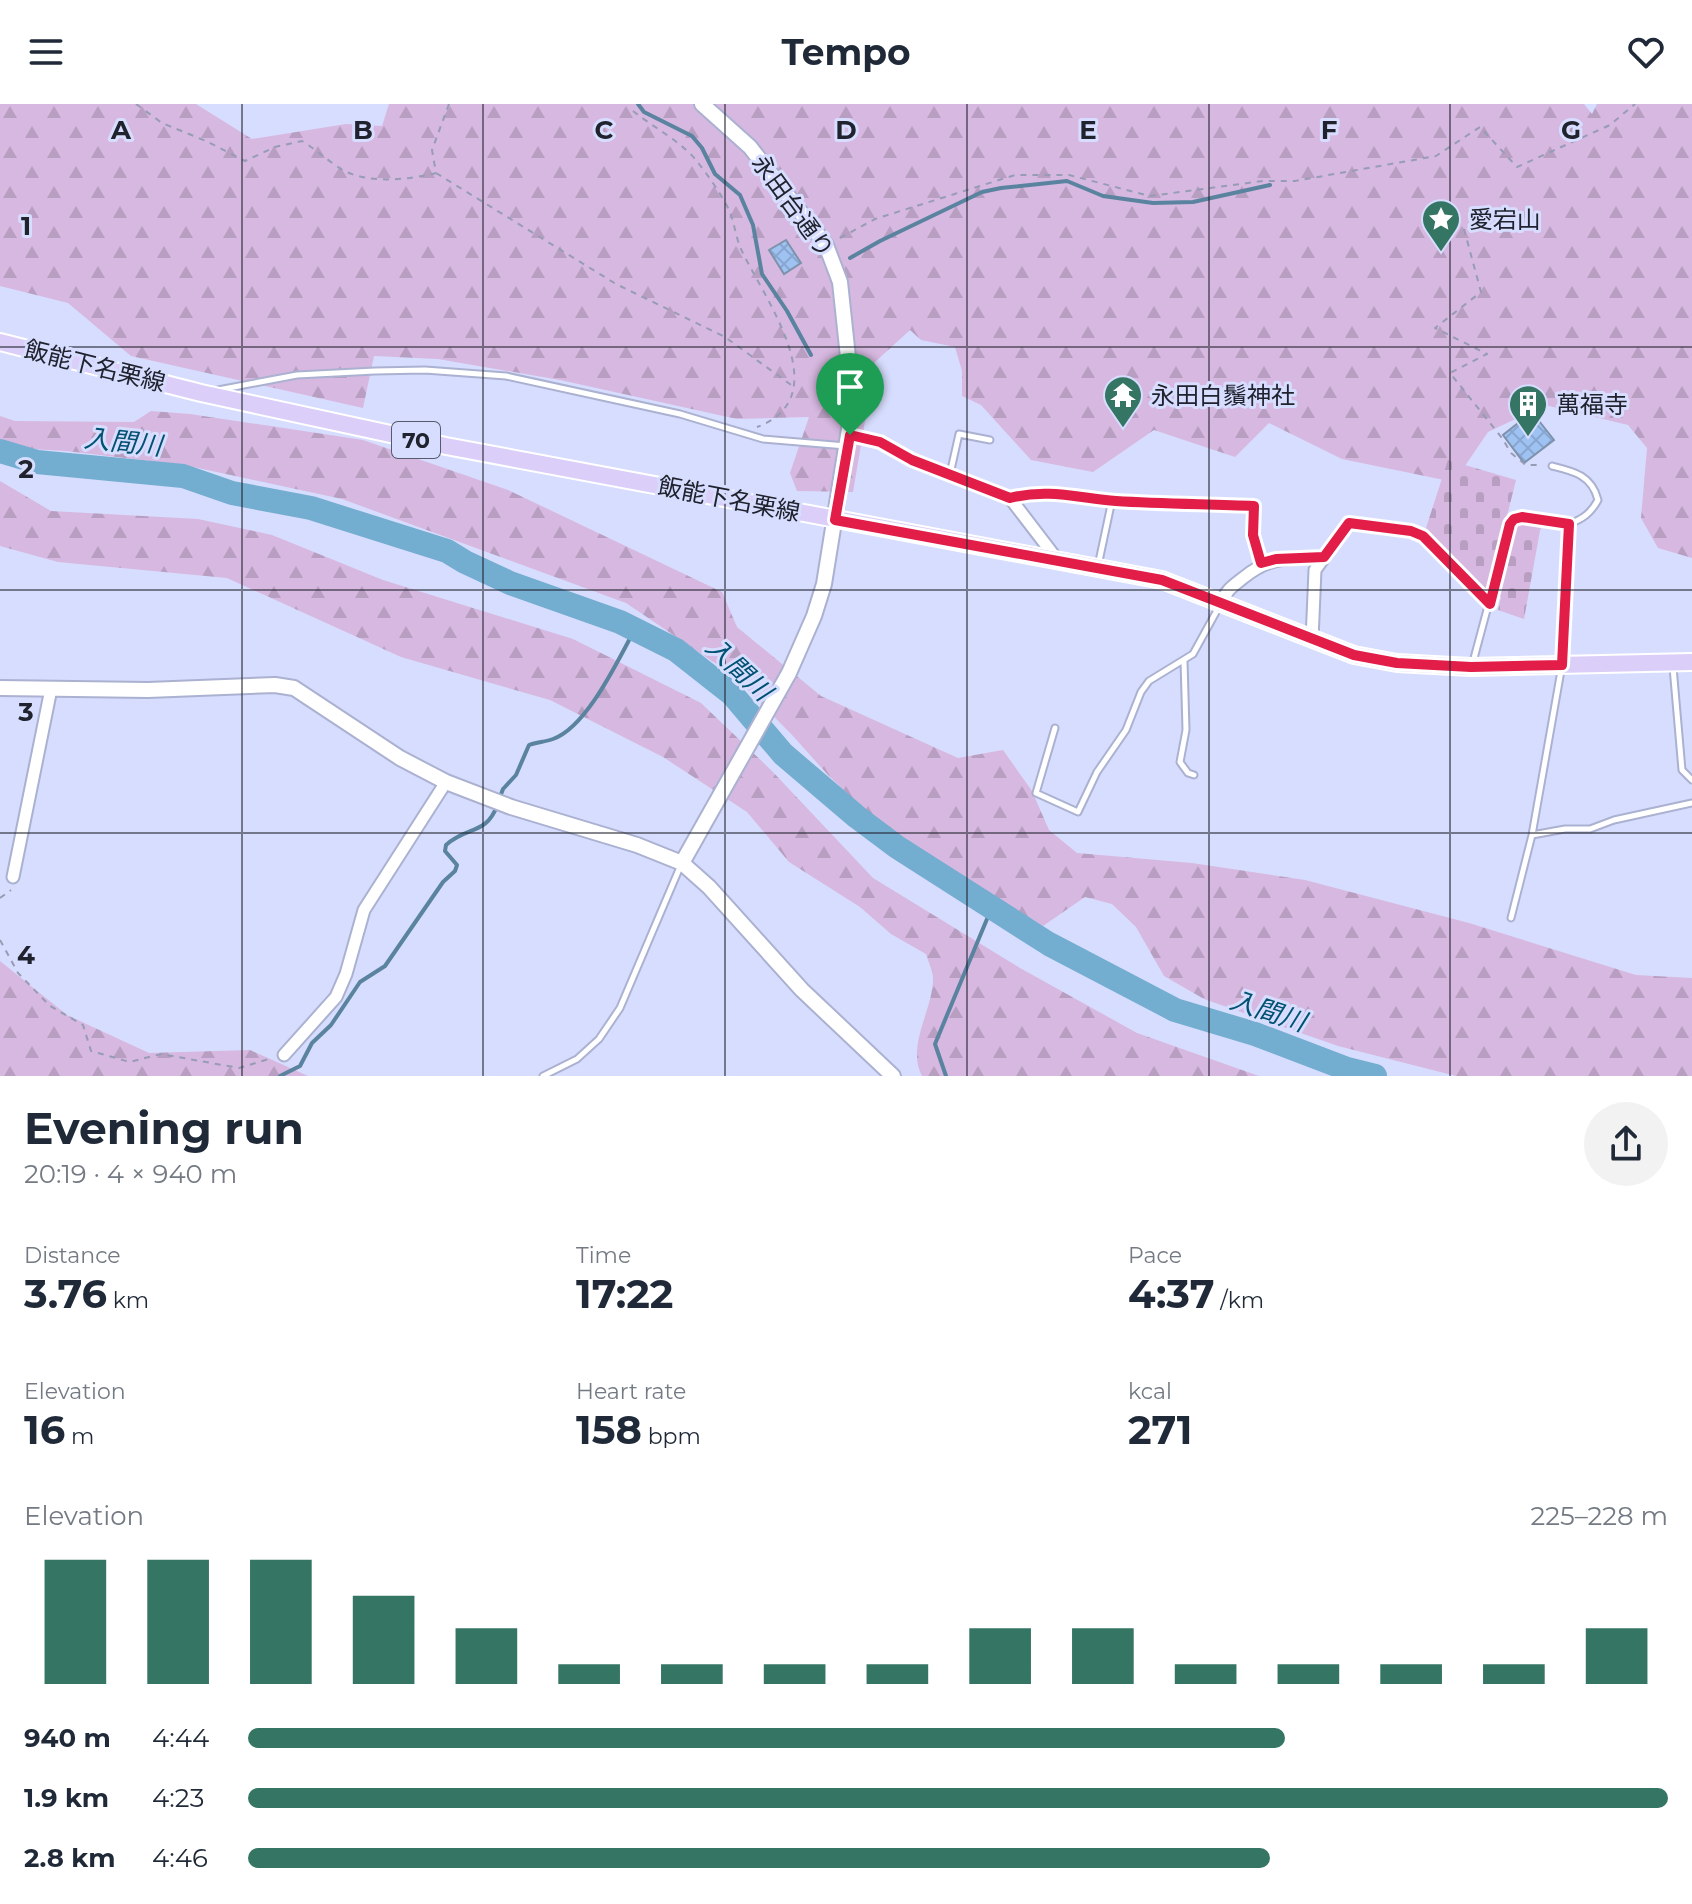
<!DOCTYPE html>
<meta charset="utf-8">
<style>
:root{--surface:#fff;--page:#f2f2f3;--text:#1f2937;--muted:#747a83;--accent:#357563}
body{margin:0;font-family:Montserrat,"Noto Sans JP",sans-serif;background:var(--page);color:var(--text);height:100vh;display:flex;flex-direction:column;font-size:30px;white-space:nowrap}
*{box-sizing:border-box;margin:0}
p{font-size:26px;color:var(--muted)}
.icon{flex:none;width:44px;height:44px;fill:none;stroke:currentColor;stroke-width:2;stroke-linecap:round;stroke-linejoin:round}
.map{position:relative;height:972px;overflow:hidden}
.panel{display:flex;flex-direction:column;background:var(--surface);flex:1}
.panel>*{flex:none}
.pin{position:absolute;display:grid;place-items:center;width:68px;height:68px;color:#fff;margin:-82px -34px;border-radius:50% 50% 50% 0;rotate:-45deg;box-shadow:0 0 8px #0007}
.pin .icon{rotate:45deg}
.round{display:grid;place-items:center;flex:none;width:84px;height:84px;border-radius:42px;background:var(--page)}
.summary{display:flex;align-items:center;justify-content:space-between;height:136px;padding:0 24px}
h1{font-size:44px;font-weight:700;line-height:60px}
.metrics{display:grid;grid-template-columns:repeat(3,1fr);gap:12px;height:136px;padding:8px 24px}
.metrics div{display:grid;align-content:center}
.metrics b{font-size:40px;font-weight:700}
.metrics small{font-size:22px;font-weight:400}
.metrics p{font-size:22px}
.chart{height:224px;padding:16px 24px}
.chart p{display:flex;justify-content:space-between}
.chart svg{width:100%;height:144px;margin-top:8px;stroke:var(--accent);stroke-width:6}
ul{padding:0 24px;list-style:none;font-size:26px}
li{display:grid;grid-template-columns:128px 96px 1fr;align-items:center;height:60px}
li i{height:20px;border-radius:10px;background:var(--accent)}
header{display:flex;justify-content:space-between;align-items:center;height:104px;padding:0 24px;background:var(--surface);font-size:36px;font-weight:700}
.map>svg:first-child{display:block}
.forest{fill:url(#forest-firs)}
.cemetery{fill:url(#cemetery-stones)}
.lines{fill:none;stroke-linecap:round;stroke-linejoin:round}
.stream{stroke:#5a839f;stroke-width:4}
.river{stroke:#73add0;stroke-width:24}
.building{fill:url(#building-cross-hatch);stroke:#7e92ac;stroke-width:2}
.service-casing{stroke:#abb1d0;stroke-width:9}
.minor-casing{stroke:#abb1d0;stroke-width:15}
.tertiary-casing{stroke:#abb1d0;stroke-width:18}
.primary-casing{stroke:#fff;stroke-width:20}
.path{stroke:#979cb5;stroke-width:2;stroke-dasharray:6 6;stroke-linecap:butt}
.service{stroke:#fff;stroke-width:5}
.minor{stroke:#fff;stroke-width:11}
.tertiary{stroke:#fff;stroke-width:14}
.primary{stroke:#dbcef8;stroke-width:16}
.route-casing{stroke:#fff;stroke-width:16}
.route{stroke:#e11d48;stroke-width:10}
.grid{fill:none;stroke:#20222d;stroke-width:2;stroke-opacity:0.55}
.labels{text-anchor:middle;dominant-baseline:central;stroke-width:6;stroke-linejoin:round;paint-order:stroke}
.shield{fill:#d7ddfe;stroke:#575a6c;stroke-width:2}
.shield-label{font-size:22px;font-weight:bold;fill:#20222d}
.street-label{font-size:24px;fill:#20222d;stroke:#d7ddfe}
.poi-label{font-size:24px;fill:#20222d;stroke:#d7ddfe;text-anchor:start}
.water-label{font-size:26px;font-style:italic;fill:#015173;stroke:#d7ddfe}
.grid-label{font-size:26px;text-anchor:middle;font-weight:bold;fill:#20222d;stroke:#d7ddfe;stroke-width:6;stroke-linejoin:round;paint-order:stroke}
</style>
<header><svg class="icon" aria-label="menu" viewBox="0 0 24 24"><path d="M4 6h16M4 12h16M4 18h16"/></svg>Tempo<svg class="icon" aria-label="heart" viewBox="0 0 24 24"><path d="M12 20l-8-8c-3-5 5-10 8-4 3-6 11-1 8 4z"/></svg></header>
<div class="map">
<svg width="1692" height="972" viewBox="0 0 1692 972">
<defs>
<pattern id="forest-firs" width="22" height="20" patternUnits="userSpaceOnUse" patternTransform="scale(2)"><rect width="22" height="20" fill="#d7b8e0"/><path d="M5 1l3.5 6h-7zM16 11l3.5 6h-7z" fill="#b89ec0"/></pattern>
<pattern id="cemetery-stones" width="16" height="16" patternUnits="userSpaceOnUse" patternTransform="scale(2)"><rect width="16" height="16" fill="#d7b8e0"/><path d="M2 7V4a2 2 0 0 1 4 0v3zM10 15v-3a2 2 0 0 1 4 0v3z" fill="#b89ec0"/></pattern>
<pattern id="building-cross-hatch" width="8" height="8" patternUnits="userSpaceOnUse" patternTransform="scale(2)"><rect width="8" height="8" fill="#9ec2f2"/><path d="M0 0l8 8M0 8l8-8" fill="none" stroke="#88a6d0"/></pattern>
</defs>
<rect width="100%" height="100%" fill="#d7ddfe"/>
<path class="forest" d="M0,0H196L252,35L346,20L382,22L389,0H1584L1592,10L1597,0H1692V454L1658,444L1641,414L1647,344L1628,321L1545,301L1488,328L1454,378L1342,355L1269,319L1235,353L1154,326L1093,368L1031,356L981,301L962,292V267L955,243L921,236L910,226L875,258L853,388L797,387L790,369L809,313L737,315L560,276L438,255L374,252L363,304L131,252L68,199L0,182Z
M151,307L190,310L363,336L508,386L722,488L737,523L821,592L958,654L1003,646L1032,687L1049,726L1077,749L1192,759L1305,776L1469,819L1636,871L1692,874V972H1456L1338,942L1204,895L1164,872L1136,823L1112,800L1085,793L1043,822L887,727L828,671L793,632L734,572L626,499L342,395L184,361L66,347L13,344L0,338V312L15,317L134,318Z
M0,377L51,407L198,415L272,431L383,476L573,535L701,599L772,667L873,774L1020,864L1137,929L1259,972H922C906,942 933,906 933,875C933,867 928,857 926,850L891,830L860,803L789,758L747,708L663,653L550,596L401,553L227,474L58,458L0,442Z
M0,857L67,911L149,949L250,946L308,972H0Z"/>
<path class="cemetery" d="M1448,356L1516,376L1506,416L1541,421L1524,515L1498,506L1501,493L1484,489L1424,430Z"/>
<g class="lines">
<path class="stream" d="M638,0L644,8L692,32L702,44L715,70L740,91L753,121L762,170L787,207L811,251
M850,154L880,137L982,88L1001,84L1067,77L1103,92L1153,99L1193,98L1270,81
M500,693L503,685L516,671L529,641C537,638 545,638 553,635C587,623 618,556 635,525
M280,972L300,962L312,939L331,921L360,878L385,862L443,778L455,767L457,761L445,747L446,741C467,722 486,731 497,702
M946,972L935,940L992,803"/>
<path class="river" d="M0,347L37,358L183,372L232,389L311,404L447,447L465,458L510,479L620,518L676,546L732,590L783,650L857,713L897,743L1049,840L1175,906L1255,930L1347,965L1375,972"/>
</g>
<path class="building" d="M786,136L801,159L784,170L769,146Z
M1532,308L1554,336L1524,359L1503,331Z"/>
<g class="lines">
<g class="service-casing">
<path id="service" d="M218,286L297,271L375,267L425,266L506,272L680,310L763,335L846,342
M1552,362C1573,367 1592,371 1598,396C1591,409 1583,415 1569,420
M950,370L959,330L990,336
M1011,394C1049,384 1079,394 1116,397C1162,399 1208,400 1254,402L1253,431L1261,459
M1098,462L1112,396
M1184,557L1186,626L1180,658L1188,669L1194,671
M1473,558L1510,420L1514,415L1522,413L1569,420L1562,561L1532,731L1511,814
M1673,563L1682,666L1692,676
M1055,624L1036,689L1078,708L1097,668L1126,626L1141,588L1149,577L1193,550L1220,501
M1532,731L1565,725H1590L1614,716L1692,699
M543,972L577,955L599,935L620,904L680,763"/>
</g>
<g class="minor-casing">
<path id="minor" d="M850,331L880,338L912,356L1010,394L1056,454
M1222,498C1226,486 1233,482 1243,474C1271,451 1289,455 1324,453
M1312,536L1315,466L1349,419L1411,427L1423,432L1490,500
M13,773L51,585
M284,951L336,893L346,870L364,806L446,678"/>
</g>
<g class="tertiary-casing">
<path id="tertiary" d="M0,584L148,586L275,581L294,584L400,654L446,678L511,703L637,741L682,759L709,783L802,886L893,972
M682,759L789,569L814,512L824,480L853,300L840,178L826,141L750,43L702,0"/>
</g>
<g class="primary-casing">
<path id="primary" d="M0,238L201,289L446,342L1162,476L1354,551L1397,559L1471,563L1692,558"/>
</g>
<path class="path" d="M136,0L162,19L206,37L245,57L275,43L302,37C315,45 325,54 338,63C363,81 409,76 436,69L432,46L449,0
M633,7C653,23 680,37 696,56C707,70 719,87 727,102C734,115 735,130 740,143C762,192 840,292 757,323
M436,69L616,180L725,233L794,283
M1464,125L1481,188L1435,224L1487,250L1450,269L1502,334L1511,349L1526,361H1542
M840,134L875,115L1015,71H1069L1150,92L1263,77H1295L1436,52L1480,23L1517,63L1610,21L1635,0
M0,794L11,786
M0,836L18,869L50,902L83,921L91,947L130,958L161,950L239,964L272,954"/>
<use href="#service" class="service"/>
<use href="#minor" class="minor"/>
<use href="#tertiary" class="tertiary"/>
<use href="#primary" class="primary"/>
</g>
<g class="lines">
<g class="route-casing">
<path id="route" d="M850,331L880,338L912,356L1010,394C1048,384 1078,394 1116,397C1162,400 1208,400 1254,402L1253,431L1261,459L1276,455L1324,453L1349,419L1411,427L1423,432L1490,500L1510,420L1514,415L1522,413L1569,420L1562,561L1471,563L1397,559L1354,551L1162,476L835,416Z"/>
</g>
<use href="#route" class="route"/>
</g>
<path class="grid" d="M242,0V972M483,0V972M725,0V972M967,0V972M1209,0V972M1450,0V972M0,243H1692M0,486H1692M0,729H1692"/>
<defs>
<g id="sight-pin" transform="scale(2)"><path d="M0 17L-7.5 6A9.5 9.5 0 1 1 7.5 6Z" fill="#357563" stroke="#d7ddfe"/><path d="M0-6L1.8-2.2L6-1.7L2.9 1.2L3.7 5.4L0 3.3L-3.7 5.4L-2.9 1.2L-6-1.7L-1.8-2.2Z" fill="#fff"/></g>
<g id="temple-pin" transform="scale(2)"><path d="M0 17L-7.5 6A9.5 9.5 0 1 1 7.5 6Z" fill="#357563" stroke="#d7ddfe"/><path d="M0-6L5-2H3V0L6.5 2.5H4V6H1.5V3h-3V6H-4V2.5H-6.5L-3 0V-2H-5Z" fill="#fff"/></g>
<g id="building-pin" transform="scale(2)"><path d="M0 17L-7.5 6A9.5 9.5 0 1 1 7.5 6Z" fill="#357563" stroke="#d7ddfe"/><path d="M-4-6H4V6H1V3H-1V6H-4ZM-2.5-4.3h1.7v1.8h-1.7ZM.8-4.3h1.7v1.8H.8ZM-2.5-1h1.7V.8h-1.7ZM.8-1h1.7V.8H.8Z" fill="#fff"/></g>
</defs>
<g fill-rule="evenodd">
<use href="#sight-pin" x="1441" y="115"/>
<use href="#temple-pin" x="1123" y="291"/>
<use href="#building-pin" x="1528" y="300"/>
</g>
<g class="labels">
<rect class="shield" x="392" y="318" width="48" height="36" rx="6"/>
<g class="shield-label">
<text x="416" y="336">70</text>
</g>
<g class="street-label">
<text transform="translate(793 102) rotate(54)">永田台通り</text>
<text transform="translate(95 262) rotate(14)">飯能下名栗線</text>
<text transform="translate(729 395) rotate(11)">飯能下名栗線</text>
</g>
<g class="poi-label">
<text x="1469" y="115">愛宕山</text>
<text x="1151" y="291">永田白鬚神社</text>
<text x="1556" y="300">萬福寺</text>
</g>
<g class="water-label">
<text transform="translate(123 338) rotate(6)">入間川</text>
<text transform="translate(739 565) rotate(43)">入間川</text>
<text transform="translate(1268 907) rotate(18)">入間川</text>
</g>
</g>
<g class="grid-label">
<text x="121" y="35">A</text>
<text x="363" y="35">B</text>
<text x="604" y="35">C</text>
<text x="846" y="35">D</text>
<text x="1088" y="35">E</text>
<text x="1329" y="35">F</text>
<text x="1571" y="35">G</text>
<text x="26" y="131">1</text>
<text x="26" y="374">2</text>
<text x="26" y="617">3</text>
<text x="26" y="860">4</text>
</g>
</svg>
<div class="pin" style="left:850px;top:331px;background:#1e9e55"><svg class="icon" aria-label="arrive" viewBox="0 0 24 24"><path d="M6 21V4h12l-3 4 3 4H6"/></svg></div>
</div>
<section class="panel">
<div class="summary"><div><h1>Evening run</h1><p>20:19 · 4 × 940 m</p></div><a class="round"><svg class="icon" aria-label="share" viewBox="0 0 24 24"><path d="M12 15V3M7 8l5-5 5 5M5 13v7h14v-7"/></svg></a></div>
<div class="metrics">
<div><p>Distance</p><b>3.76<small> km</small></b></div>
<div><p>Time</p><b>17:22</b></div>
<div><p>Pace</p><b>4:37<small> /km</small></b></div>
</div>
<div class="metrics">
<div><p>Elevation</p><b>16<small> m</small></b></div>
<div><p>Heart rate</p><b>158<small> bpm</small></b></div>
<div><p>kcal</p><b>271</b></div>
</div>
<div class="chart"><p><span>Elevation</span>225–228 m</p>
<svg viewBox="0 0 160 44" preserveAspectRatio="none"><path d="M5 44V6M15 44V6M25 44V6M35 44V17M45 44V27M55 44V38M65 44V38M75 44V38M85 44V38M95 44V27M105 44V27M115 44V38M125 44V38M135 44V38M145 44V38M155 44V27"/></svg>
</div>
<ul>
<li><b>940 m</b>4:44<i style="width:73%"></i></li>
<li><b>1.9 km</b>4:23<i style="width:100%"></i></li>
<li><b>2.8 km</b>4:46<i style="width:72%"></i></li>
</ul>
</section>
